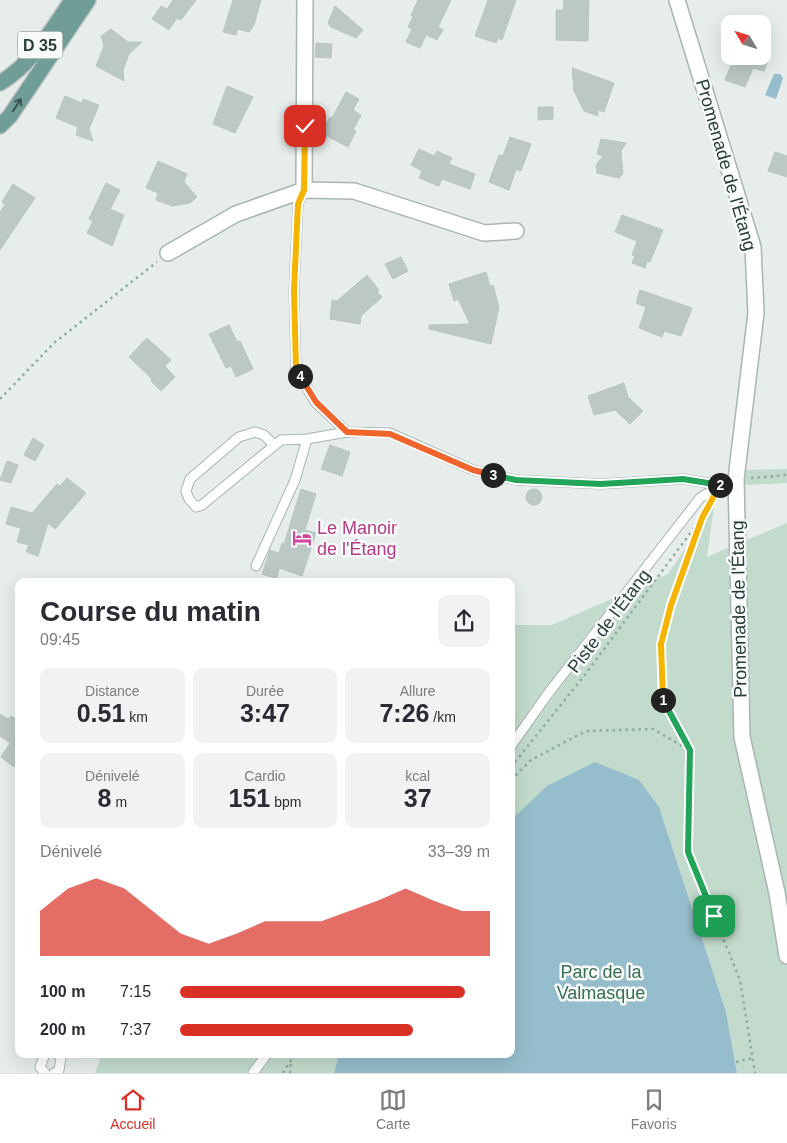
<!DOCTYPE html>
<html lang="fr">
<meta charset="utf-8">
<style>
:root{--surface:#fff;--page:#f2f2f3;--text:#2b2b33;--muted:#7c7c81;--line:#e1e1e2;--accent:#d93025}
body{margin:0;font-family:Helvetica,sans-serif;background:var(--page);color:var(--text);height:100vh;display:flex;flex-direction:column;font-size:19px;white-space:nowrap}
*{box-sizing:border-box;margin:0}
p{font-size:16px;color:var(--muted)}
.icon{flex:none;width:28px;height:28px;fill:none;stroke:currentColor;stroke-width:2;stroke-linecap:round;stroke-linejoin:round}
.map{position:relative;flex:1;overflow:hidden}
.panel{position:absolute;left:15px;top:578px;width:500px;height:480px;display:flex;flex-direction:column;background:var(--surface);border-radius:10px;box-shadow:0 5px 20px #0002}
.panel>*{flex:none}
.needle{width:32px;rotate:308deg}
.tools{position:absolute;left:721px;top:15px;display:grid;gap:10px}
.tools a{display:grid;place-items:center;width:50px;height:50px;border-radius:10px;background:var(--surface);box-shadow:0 5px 20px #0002;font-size:25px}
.pin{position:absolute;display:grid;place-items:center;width:42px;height:42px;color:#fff;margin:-21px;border-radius:10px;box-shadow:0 2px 8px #0006}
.km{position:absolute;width:25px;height:25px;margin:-12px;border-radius:50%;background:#222;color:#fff;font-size:14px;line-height:25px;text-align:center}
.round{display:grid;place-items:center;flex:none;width:52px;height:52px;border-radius:10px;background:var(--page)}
.summary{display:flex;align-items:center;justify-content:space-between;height:85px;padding:0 25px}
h1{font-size:28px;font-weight:700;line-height:38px}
.metrics{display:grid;grid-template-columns:repeat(3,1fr);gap:8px;height:85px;padding:5px 25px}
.metrics div{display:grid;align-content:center;border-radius:10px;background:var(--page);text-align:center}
.metrics b{font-size:25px;font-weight:700}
.metrics small{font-size:14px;font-weight:400}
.metrics p{font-size:14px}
.chart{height:140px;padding:10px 25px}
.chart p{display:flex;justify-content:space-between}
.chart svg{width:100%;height:90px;margin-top:5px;fill:var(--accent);opacity:.7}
ul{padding:0 25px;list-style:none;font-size:16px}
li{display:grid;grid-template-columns:80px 60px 1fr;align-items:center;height:38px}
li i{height:12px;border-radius:6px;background:var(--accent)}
.tab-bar{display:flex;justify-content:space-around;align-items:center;height:70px;border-top:1px solid var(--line);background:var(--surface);font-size:14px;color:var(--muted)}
.tab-bar a{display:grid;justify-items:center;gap:2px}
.tab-bar .active{color:var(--accent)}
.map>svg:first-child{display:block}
.green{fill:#c2dbcc}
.water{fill:#96bdcb}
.building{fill:#bcc8c4;stroke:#b9c6c2}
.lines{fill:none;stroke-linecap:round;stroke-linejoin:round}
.lane-casing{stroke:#a9b5b2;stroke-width:11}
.street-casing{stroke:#a9b5b2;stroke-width:18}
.primary-casing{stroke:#c3c9c8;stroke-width:18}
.path{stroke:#8bada6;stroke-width:2.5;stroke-dasharray:2.5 4;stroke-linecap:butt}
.lane{stroke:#fff;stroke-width:9}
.street{stroke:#fff;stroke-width:15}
.primary{stroke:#709d96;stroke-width:15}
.oneway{stroke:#395551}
.split-1-casing{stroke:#fff;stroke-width:10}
.split-2-casing{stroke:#fff;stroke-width:10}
.split-3-casing{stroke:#fff;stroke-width:10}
.split-4-casing{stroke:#fff;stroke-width:10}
.split-5-casing{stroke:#fff;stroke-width:10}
.split-1{stroke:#22a559;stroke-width:6}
.split-2{stroke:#f5b400;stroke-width:6}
.split-3{stroke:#22a559;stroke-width:6}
.split-4{stroke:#f0652b;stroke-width:6}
.split-5{stroke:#f5b400;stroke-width:6}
.labels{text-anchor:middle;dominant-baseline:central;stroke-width:5;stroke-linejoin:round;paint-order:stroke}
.shield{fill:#f7faf9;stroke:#657673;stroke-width:1}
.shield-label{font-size:16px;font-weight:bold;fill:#273d3a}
.street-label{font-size:18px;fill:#273d3a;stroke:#f7faf9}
.hotel-label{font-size:18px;fill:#b23c85;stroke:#f7faf9;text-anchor:start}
.park-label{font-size:18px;fill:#366f52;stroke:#f7faf9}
</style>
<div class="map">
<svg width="787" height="1073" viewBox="0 0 787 1073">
<rect width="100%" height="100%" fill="#e6edeb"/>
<path class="green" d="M787,469V483L744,485L745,470Z
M714,506L707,557L787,523V1073H737L726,1012L659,807L726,1073H95L102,1054H511V625H552L668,574Z"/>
<path class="water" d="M774,74H780L783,78L776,99L765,95Z
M595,762L639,780L659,807L726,1012L737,1073H334L339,1054H511V820L547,786Z"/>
<path class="building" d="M173,0H196L181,20L177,18L169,30L152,19L161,6L167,9Z
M233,0H261L254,25L249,32L238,29L236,35L223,32Z
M418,0H451L438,27L443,30L437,40L426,35L420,48L406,42L412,29L408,27L413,17L411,15Z
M488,0H516L502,40L498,38L496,43L475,36Z
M564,0H589L588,41L556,40V10H563Z
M335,6L363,30L356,38L331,27L328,23Z
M111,29L128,42H142L129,54L123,70L124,81L96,66L104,46L101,36Z
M316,43L332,44L331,58L315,57Z
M727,56H770L764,71L753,68L745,87L725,80L733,60Z
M572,68L614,83L604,112L598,110V116L584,111L574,91Z
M227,86L253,97L235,133L213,124Z
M346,92L359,99L353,110L361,115L353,130L356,131L348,147L321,133L330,117L332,118Z
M65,96L82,103L83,99L99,105L89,129L93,141L76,135L78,127L56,118Z
M538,107H553V119L538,120Z
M510,137L531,144L521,171L516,169L509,190L489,182L499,155L503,156Z
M601,139L626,143L621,151L623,174L619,178L597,173L596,165L603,156L597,154Z
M419,149L434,156L437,151L452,158L449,164L475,174L470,189L442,179L439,186L419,178L422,171L411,165Z
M775,152L787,156V177L768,171Z
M158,161L187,174L184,182L197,197L190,203L172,206L156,200L158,193L146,188Z
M106,183L120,190L110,209L124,215L112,246L87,233L93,221L89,219Z
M13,184L35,198L0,250V212L5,205L2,202Z
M622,215L663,230L650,262L647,261L645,268L632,263L635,256L632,255L637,241L615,232Z
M401,257L408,271L393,279L385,264Z
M486,272L490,286L493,285L499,307L491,344L429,329V325L470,324L458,299L454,301L449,284Z
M367,275L379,290L377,292L382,297L361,316L360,324L330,319L332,300L337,301Z
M640,290L692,308L681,336L664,331L662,337L639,328L646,307L636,303Z
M229,325L237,342L240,341L253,369L236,377L231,366L226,368L209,334Z
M147,338L171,360L165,366L175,377L161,391L151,381L152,379L129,357Z
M624,383L628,397L643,411L630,424L615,410L594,415L588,396Z
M33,438L44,445L35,461L24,455Z
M330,445L350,452L342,476L321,469Z
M7,461L18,465L11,483L0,480Z
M67,478L86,493L55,529L48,523L38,556L26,552L29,545L17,542L21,528L6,524L11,507L32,513L57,484L60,486Z
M526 497a8 8 0 1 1 16 0a8 8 0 1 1-16 0Z
M301,489L316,494L305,530L316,533L302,576L279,568L277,579L262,574L270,550L279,553L282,543L284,544Z
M0,714L8,719L11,716L19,721V760L14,767L1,757L10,743L0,736Z"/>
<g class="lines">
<g class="lane-casing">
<path id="lane" d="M304,190L298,204L294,291L296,368L315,402L347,432L390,433L473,470L516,480L601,484L683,479L721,485L736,479
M273,444L264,435L255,432L239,437L190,479L186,491L189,499L196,507L202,505L281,440L307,439L347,432
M256,566L295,480L307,439
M511,746L547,695L700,498L721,485
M45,1073L40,1067L45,1054
M54,1073L59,1070L61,1058L57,1054
M253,1073L267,1054"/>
</g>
<g class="street-casing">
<path id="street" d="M677,0L753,247L756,313L736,479L742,737L777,893L787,956
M304,190L305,0
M168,253L236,214L304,190L354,191L484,233L516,231"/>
</g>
<g class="primary-casing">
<path id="primary" d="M0,83C32,64 52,30 72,0
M0,126L10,116L88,0"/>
</g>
<path class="path" d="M0,399L54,343L157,262
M751,478L787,475
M702,518L671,605L661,644L663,700L690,751L688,852L740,980L755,1073
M511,767L584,676L706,512
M511,780L531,760L586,731L653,729L689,750
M736,1062L753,1058
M283,1073L295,1054
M290,1073L291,1062"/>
<use href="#lane" class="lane"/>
<use href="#street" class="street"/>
<use href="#primary" class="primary"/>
</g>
<defs><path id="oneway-shaft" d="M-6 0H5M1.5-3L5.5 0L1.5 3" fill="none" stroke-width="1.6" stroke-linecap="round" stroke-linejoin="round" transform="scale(1.25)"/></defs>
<use class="oneway" href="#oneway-shaft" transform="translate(17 105) rotate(-56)"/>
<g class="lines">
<g class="split-1-casing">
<path id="split-1" d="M663,700L690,750L688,852L714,916"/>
</g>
<g class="split-2-casing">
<path id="split-2" d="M663,700L661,644L671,605L702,518L720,485"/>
</g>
<g class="split-3-casing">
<path id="split-3" d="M493,475L516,480L601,484L683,479L720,485"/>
</g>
<g class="split-4-casing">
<path id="split-4" d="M300,376L316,402L347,432L390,434L473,470L493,475"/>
</g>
<g class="split-5-casing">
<path id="split-5" d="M300,376L296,368L294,291L298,204L304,190L305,126"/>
</g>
<use href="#split-1" class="split-1"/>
<use href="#split-2" class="split-2"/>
<use href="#split-3" class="split-3"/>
<use href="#split-4" class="split-4"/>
<use href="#split-5" class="split-5"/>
</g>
<defs>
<g id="hotel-bare" transform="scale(1.5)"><path d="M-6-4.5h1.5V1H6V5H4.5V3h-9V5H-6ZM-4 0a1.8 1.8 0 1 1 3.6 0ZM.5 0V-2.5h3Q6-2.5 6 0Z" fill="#d1479c" stroke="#f7faf9" stroke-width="2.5" paint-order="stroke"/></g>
</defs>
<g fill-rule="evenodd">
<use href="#hotel-bare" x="302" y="538"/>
</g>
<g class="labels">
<rect class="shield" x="17.5" y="31.5" width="45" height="27" rx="4"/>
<g class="shield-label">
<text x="40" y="45">D 35</text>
</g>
<g class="street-label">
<text transform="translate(726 165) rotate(74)">Promenade de l'Étang</text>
<text transform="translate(739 609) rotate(-91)">Promenade de l'Étang</text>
<text transform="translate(609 621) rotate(-53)">Piste de l'Étang</text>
</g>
<g class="hotel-label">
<text x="317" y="528">Le Manoir<tspan x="317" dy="21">de l'Étang</tspan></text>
</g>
<g class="park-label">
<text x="601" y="972">Parc de la<tspan x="601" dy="21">Valmasque</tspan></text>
</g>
</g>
</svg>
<div class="tools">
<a><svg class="needle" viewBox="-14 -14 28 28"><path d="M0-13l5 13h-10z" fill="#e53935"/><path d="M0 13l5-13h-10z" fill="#7c7c81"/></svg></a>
</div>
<div class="pin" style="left:714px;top:916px;background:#1e9e55"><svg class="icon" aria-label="arrive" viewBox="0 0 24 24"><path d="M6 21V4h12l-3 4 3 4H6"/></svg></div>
<div class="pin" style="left:305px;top:126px;background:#d93025"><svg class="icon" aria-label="check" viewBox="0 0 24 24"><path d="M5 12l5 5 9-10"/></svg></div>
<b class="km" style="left:663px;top:700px">1</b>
<b class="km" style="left:720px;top:485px">2</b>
<b class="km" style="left:493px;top:475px">3</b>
<b class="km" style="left:300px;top:376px">4</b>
<section class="panel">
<div class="summary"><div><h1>Course du matin</h1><p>09:45</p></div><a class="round"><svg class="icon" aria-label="share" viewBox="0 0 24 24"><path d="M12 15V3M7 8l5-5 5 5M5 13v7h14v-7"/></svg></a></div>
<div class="metrics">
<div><p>Distance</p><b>0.51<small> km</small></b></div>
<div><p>Durée</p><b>3:47</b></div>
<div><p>Allure</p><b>7:26<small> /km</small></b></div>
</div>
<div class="metrics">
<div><p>Dénivelé</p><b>8<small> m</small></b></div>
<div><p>Cardio</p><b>151<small> bpm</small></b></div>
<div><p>kcal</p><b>37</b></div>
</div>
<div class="chart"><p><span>Dénivelé</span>33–39 m</p>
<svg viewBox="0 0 160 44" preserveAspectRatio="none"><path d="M0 44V22L10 11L20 6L30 11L40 22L50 33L60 38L70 33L80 27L90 27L100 27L110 22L120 17L130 11L140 17L150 22L160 22V44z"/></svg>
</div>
<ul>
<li><b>100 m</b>7:15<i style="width:92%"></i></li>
<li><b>200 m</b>7:37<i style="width:75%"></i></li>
</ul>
</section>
</div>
<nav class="tab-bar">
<a class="active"><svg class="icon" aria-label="home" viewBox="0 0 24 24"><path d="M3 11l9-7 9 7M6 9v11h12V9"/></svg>Accueil</a>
<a><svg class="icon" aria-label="map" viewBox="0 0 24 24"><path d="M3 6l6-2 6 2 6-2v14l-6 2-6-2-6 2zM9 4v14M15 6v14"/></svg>Carte</a>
<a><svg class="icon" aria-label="saved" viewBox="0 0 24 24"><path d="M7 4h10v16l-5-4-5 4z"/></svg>Favoris</a>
</nav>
